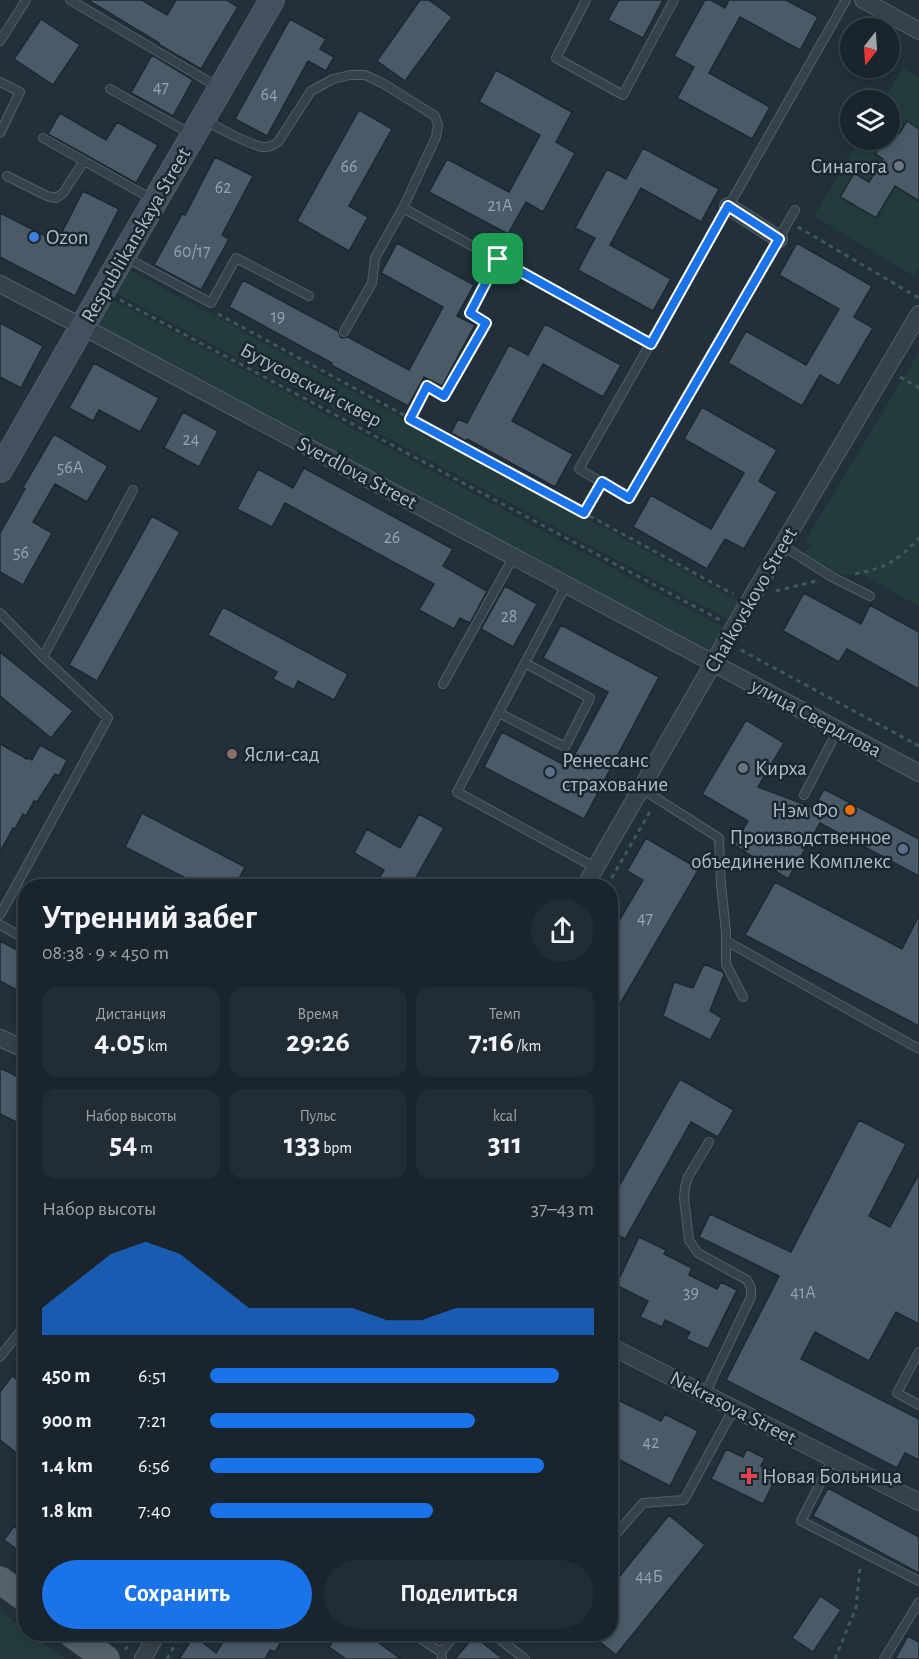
<!DOCTYPE html>
<html lang="ru">
<meta charset="utf-8">
<style>
:root{--surface:#19242c;--page:#222c34;--text:#f1f3f6;--muted:#9fa4a9;--line:#374148;--accent:#1a73e8}
body{margin:0;font-family:"Alegreya Sans",sans-serif;background:var(--page);color:var(--text);height:100vh;display:flex;flex-direction:column;font-size:22px;white-space:nowrap}
*{box-sizing:border-box;margin:0}
p{font-size:20px;color:var(--muted)}
.icon{flex:none;width:33px;height:33px;fill:none;stroke:currentColor;stroke-width:2;stroke-linecap:round;stroke-linejoin:round}
.map{position:relative;flex:1;overflow:hidden}
.panel{position:absolute;left:18px;top:879px;width:600px;height:762px;display:flex;flex-direction:column;background:var(--surface);border-radius:24px;box-shadow:0 3px 9px #0003,0 0 0 2px var(--line)}
.panel>*{flex:none}
.needle{width:39px;rotate:197deg}
.buttons{position:absolute;left:840px;top:18px;display:grid;gap:12px}
.buttons a{display:grid;place-items:center;width:60px;height:60px;border-radius:50%;background:var(--surface);box-shadow:0 3px 9px #0003,0 0 0 2px var(--line);font-size:30px}
.pin{position:absolute;display:grid;place-items:center;width:51px;height:51px;color:#fff;margin:-26px;border-radius:12px;box-shadow:0 3px 9px #0006}
.round{display:grid;place-items:center;flex:none;width:63px;height:63px;border-radius:32px;background:var(--page)}
.overview{display:flex;align-items:center;justify-content:space-between;height:102px;padding:0 24px}
h1{font-size:33px;font-weight:700;line-height:45px}
.stats{display:grid;grid-template-columns:repeat(3,1fr);gap:9px;height:102px;padding:6px 24px}
.stats div{display:grid;align-content:center;border-radius:15px;background:var(--page);text-align:center}
.stats b{font-size:30px;font-weight:700}
.stats small{font-size:16px;font-weight:400}
.stats p{font-size:16px}
.chart{height:168px;padding:12px 24px}
.chart p{display:flex;justify-content:space-between}
.chart svg{width:100%;height:108px;margin-top:6px;fill:var(--accent);opacity:.7}
.primary-button{display:flex;gap:12px;margin-top:auto;padding:12px 24px}
.primary-button a{flex:1;height:69px;border-radius:36px;background:var(--accent);color:#fff;font-size:24px;font-weight:700;line-height:69px;text-align:center}
.primary-button a+a{background:var(--page);color:var(--text)}
ul{padding:0 24px;list-style:none;font-size:20px}
li{display:grid;grid-template-columns:96px 72px 1fr;align-items:center;height:45px}
li i{height:15px;border-radius:8px;background:var(--accent)}
.map>svg:first-child{display:block}
.green{fill:#233c3b}
.building{fill:#4a5a67;stroke:#1c2832;stroke-width:1.5}
.lines{fill:none;stroke-linecap:round;stroke-linejoin:round}
.service-casing{stroke:#535f69;stroke-width:10}
.minor-casing{stroke:#535f69;stroke-width:18}
.secondary-casing{stroke:#535f69;stroke-width:26}
.primary-casing{stroke:#414d57;stroke-width:28}
.path{stroke:#415857;stroke-width:3;stroke-dasharray:4.5 4.5;stroke-linecap:butt}
.service{stroke:#35414b;stroke-width:8}
.minor{stroke:#35414b;stroke-width:16}
.secondary{stroke:#43515e;stroke-width:24}
.primary{stroke:#53616b;stroke-width:27}
.route-casing{stroke:#fff;stroke-width:12}
.route{stroke:#1a73e8;stroke-width:8}
.worship-dot{fill:#6b7280;stroke:#1a2630;stroke-width:2}
.shop-dot{fill:#3f7fe0;stroke:#1a2630;stroke-width:2}
.education-dot{fill:#8d6e63;stroke:#1a2630;stroke-width:2}
.service-dot{fill:#5c6f8a;stroke:#1a2630;stroke-width:2}
.food-dot{fill:#e8710a;stroke:#1a2630;stroke-width:2}
.health-dot{fill:#e0444e;stroke:#1a2630;stroke-width:2}
.labels{text-anchor:middle;dominant-baseline:central;stroke-width:5;stroke-linejoin:round;paint-order:stroke}
.number-label{font-size:18px;fill:#96a4af}
.poi-label{font-size:21px;fill:#b0bcc7;stroke:#1a2630;text-anchor:start}
.street-label{font-size:21px;fill:#b0bcc7;stroke:#1a2630}
</style>
<div class="map">
<svg width="919" height="1659" viewBox="0 0 919 1659">
<rect width="100%" height="100%" fill="#21303b"/>
<path class="green" d="M903,68L919,77V129L907,121L899,134L891,129L890,132V100H884Z
M860,140H885L875,154L883,159L874,173L919,201V268L914,276L814,216Z
M126,268L740,602L728,619L112,291Z
M108,297L724,628L709,653L92,323Z
M919,352V606L860,573L846,575L805,567L797,560L811,545L805,541Z
M0,1610L25,1629L26,1634H31L65,1659H0Z"/>
<path class="building" d="M88,0H142L167,15L176,0H227L238,7L201,69L158,44L159,43Z
M420,0H429L452,17L405,81L377,61Z
M619,0H663L643,38L608,20Z
M705,0H711L725,8L729,0H786L818,17L800,50L740,17L709,73L770,107L752,139L677,98L694,67L674,56Z
M41,19L80,45L53,85L14,59Z
M290,19L326,39L320,49L334,57L326,71L308,61L267,136L235,119Z
M152,55L193,80L173,116L131,93Z
M496,70L572,112L556,142L575,153L543,212L526,202L508,234L429,192L447,159L509,192L540,135L479,102Z
M359,110L392,129L349,206L368,217L349,251L297,221Z
M60,113L106,140L117,122L158,145L136,183L48,134Z
M907,121L919,129V201L895,186L876,218L840,197L854,173L869,182L883,159L875,154L885,140H890V132L891,129L899,134Z
M643,148L719,189L701,222L641,188L610,245L671,279L653,311L578,270L595,238L575,228L607,169L626,179Z
M215,157L253,176L222,235L229,239L201,290L154,265L182,214L185,215Z
M83,191L119,209L75,296L0,257V213L57,242Z
M397,243L474,285L457,316L475,325L442,386L424,377L408,406L331,365L332,363L229,307L243,280L338,331L341,338L348,337L409,370L443,307L381,273Z
M797,243L872,286L854,317L873,328L839,386L820,375L802,406L728,363L746,331L806,365L839,309L779,275Z
M0,323L43,346L21,388L0,377Z
M545,324L621,365L603,397L543,364L512,421L573,454L555,487L467,439L466,441L451,433L458,419L467,423L509,345L528,355Z
M94,363L159,398L140,432L99,410L93,421L69,408Z
M702,407L777,450L759,481L777,492L744,549L725,539L707,569L633,527L651,495L711,529L744,473L684,439Z
M183,412L218,431L199,467L164,448Z
M54,434L108,466L87,502L55,484L33,522L52,533L23,585L0,572V533L25,489L23,487Z
M304,468L453,549L443,566L487,591L470,623L460,618L454,629L419,610L434,584L285,503L272,527L237,509L258,469L293,488Z
M152,516L180,532L97,681L69,665Z
M505,586L537,604L513,647L481,629Z
M804,593L861,624L870,605L919,632V689L847,649L839,662L783,631Z
M223,607L348,674L334,700L298,681L294,690L273,679L277,672L208,635Z
M561,625L659,677L584,819L484,767L502,732L568,767L608,692L543,658Z
M0,652L73,711L51,738L0,696Z
M746,720L784,743L758,787L814,808L824,789L919,839V876L820,823L788,879L734,845L748,821L702,794Z
M0,744L27,759L28,758L32,760L40,745L67,760L59,776L55,774L37,802L34,801L26,816L23,814L15,829L13,828L0,852Z
M142,813L245,867L235,886H201L125,847Z
M419,814L444,828L411,886H375L384,870L354,853L367,829L400,848Z
M646,838L699,869L610,1021V936L643,880L627,871Z
M775,882L902,949L919,915V1026L745,935Z
M0,941L26,955V995L0,981Z
M704,964L723,972L724,975L710,1011L722,1018L710,1040L663,1016L674,982L693,988Z
M0,1068L26,1081V1127L0,1114Z
M680,1079L734,1110L718,1137L691,1122L625,1239L610,1231V1202Z
M859,1120L906,1144L869,1216L890,1227L919,1174V1324L896,1312L869,1361L815,1332L801,1359L919,1419V1460L905,1453L897,1468L726,1380L779,1276L699,1237L710,1214L791,1252Z
M639,1237L666,1250L664,1254L692,1268L689,1275L717,1289L721,1282L737,1290L708,1349L686,1339L690,1332L665,1320L662,1327L640,1317L648,1301L616,1285Z
M12,1376L26,1386V1444L18,1454L0,1440V1392Z
M610,1396L661,1421L665,1414L698,1431L670,1486L610,1455Z
M726,1449L743,1457L747,1449L756,1454L765,1458L761,1466L778,1474L763,1504L711,1479Z
M828,1488L919,1537V1573L813,1516Z
M669,1515L705,1545L616,1655L590,1634H610V1588Z
M26,1518V1556L4,1540L14,1526L17,1529Z
M820,1596L841,1610L813,1652L792,1638Z
M228,1634H286L275,1652L270,1650L265,1659H179L194,1636L216,1653Z
M338,1634H367L401,1659H346L329,1647Z
M474,1636L503,1659H455Z
M908,1636L919,1642V1659H895Z"/>
<g class="lines">
<g class="service-casing">
<path id="service" d="M70,0L218,87
M586,0L556,58L623,95L674,0
M0,41L26,0
M0,82L20,92L0,133
M110,89L191,134
M205,120C215,126 255,148 265,147C270,147 274,145 278,142L311,91L333,79L350,75H365L384,84L435,116L438,125L436,137L403,208L651,344
M43,138L152,199
M7,176L47,196L56,198L63,193L84,161
M795,210L629,498L579,469L846,0
M125,257L211,303L236,258L309,296
M344,332L372,283L375,258L403,208
M783,546L832,577L870,596
M566,585L457,792L596,868
M0,613L43,657L133,490
M443,684L514,556
M499,713L565,747L590,698L525,663
M642,789L719,838L721,883L726,933V964L743,997
M804,795L831,743L839,731
M0,915L108,718L43,657
M0,925L26,939
M726,941L919,1049
M919,1352L897,1393L919,1405
M0,1357L26,1324
M705,1394L751,1297V1288L747,1280L698,1253L689,1240L684,1198L685,1187L688,1177L709,1142
M833,1458L801,1521L919,1581
M610,1541L643,1503L684,1500L734,1408
M413,1634L441,1652
M493,1634L525,1659
M442,1659L441,1652L456,1634
M884,1659L919,1602"/>
</g>
<g class="minor-casing">
<path id="minor" d="M863,0L919,31
M728,206L779,239
M0,284L102,337L919,773
M585,886L734,627L919,314
M0,1038L26,1050
M610,1346L919,1502
M143,1659L157,1634"/>
</g>
<g class="secondary-casing">
<path id="secondary" d="M0,470L120,261L272,0"/>
</g>
<g class="primary-casing">
<path id="primary" d="M0,1580L26,1599
M72,1634L106,1659"/>
</g>
<path class="path" d="M798,227L919,298
M120,300L720,620
M218,314L733,594
M900,377L919,388
M410,419L427,386L444,395L486,323L470,313L492,271
M583,513L596,492
M855,574C886,568 897,561 919,538
M776,591L816,581
M741,650L919,746
M564,886L569,878
M607,886L651,810
M125,1650L135,1634
M167,1659L181,1634
M835,1659L856,1608L860,1566"/>
<use href="#service" class="service"/>
<use href="#minor" class="minor"/>
<use href="#secondary" class="secondary"/>
<use href="#primary" class="primary"/>
</g>
<g class="lines">
<g class="route-casing">
<path id="route" d="M728,206L779,239L629,498L602,482L584,513L410,419L427,386L444,396L486,323L470,313L498,259L651,344Z"/>
</g>
<use href="#route" class="route"/>
</g>
<g class="worship-dot">
<circle cx="899" cy="166" r="6"/>
<circle cx="743" cy="768" r="6"/>
</g>
<circle class="shop-dot" cx="34" cy="237" r="6"/>
<circle class="education-dot" cx="232" cy="754" r="6"/>
<g class="service-dot">
<circle cx="550" cy="772" r="6"/>
<circle cx="903" cy="849" r="6"/>
</g>
<circle class="food-dot" cx="850" cy="810" r="6"/>
<path class="health-dot" d="M746 1467h6v6h6v6h-6v6h-6v-6h-6v-6h6z"/>
<g class="labels">
<g class="number-label">
<text x="161" y="88">47</text>
<text x="269" y="95">64</text>
<text x="349" y="167">66</text>
<text x="223" y="188">62</text>
<text x="500" y="206">21А</text>
<text x="192" y="252">60/17</text>
<text x="278" y="317">19</text>
<text x="191" y="440">24</text>
<text x="70" y="468">56А</text>
<text x="392" y="538">26</text>
<text x="21" y="553">56</text>
<text x="509" y="617">28</text>
<text x="645" y="919">47</text>
<text x="691" y="1293">39</text>
<text x="803" y="1293">41А</text>
<text x="651" y="1443">42</text>
<text x="649" y="1577">44Б</text>
</g>
<g class="poi-label">
<text x="887" y="166" text-anchor="end">Синагога</text>
<text x="46" y="237">Ozon</text>
<text x="244" y="754">Ясли-сад</text>
<text x="562" y="760">Ренессанс<tspan x="562" dy="24">страхование</tspan></text>
<text x="755" y="768">Кирха</text>
<text x="838" y="810" text-anchor="end">Нэм Фо</text>
<text x="891" y="837" text-anchor="end">Производственное<tspan x="891" dy="24">объединение Комплекс</tspan></text>
<text x="762" y="1476">Новая Больница</text>
</g>
<g class="street-label">
<text transform="translate(136 235) rotate(-60)">Respublikanskaya Street</text>
<text transform="translate(311 385) rotate(28)">Бутусовский сквер</text>
<text transform="translate(357 473) rotate(28)">Sverdlova Street</text>
<text transform="translate(751 600) rotate(-60)">Chaikovskovo Street</text>
<text transform="translate(816 718) rotate(28)">улица Свердлова</text>
<text transform="translate(733 1408) rotate(27)">Nekrasova Street</text>
</g>
</g>
</svg>
<div class="buttons">
<a><svg class="needle" viewBox="-14 -14 28 28"><path d="M0-13l5 13h-10z" fill="#e53935"/><path d="M0 13l5-13h-10z" fill="#9fa4a9"/></svg></a>
<a><svg class="icon" aria-label="layers" viewBox="0 0 24 24"><path d="M12 4l9 5-9 5-9-5zM3 14l9 5 9-5"/></svg></a>
</div>
<div class="pin" style="left:498px;top:259px;background:#1e9e55"><svg class="icon" aria-label="arrive" viewBox="0 0 24 24"><path d="M6 21V4h12l-3 4 3 4H6"/></svg></div>
<section class="panel">
<div class="overview"><div><h1>Утренний забег</h1><p>08:38 · 9 × 450 m</p></div><a class="round"><svg class="icon" aria-label="share" viewBox="0 0 24 24"><path d="M12 15V3M7 8l5-5 5 5M5 13v7h14v-7"/></svg></a></div>
<div class="stats">
<div><p>Дистанция</p><b>4.05<small> km</small></b></div>
<div><p>Время</p><b>29:26</b></div>
<div><p>Темп</p><b>7:16<small> /km</small></b></div>
</div>
<div class="stats">
<div><p>Набор высоты</p><b>54<small> m</small></b></div>
<div><p>Пульс</p><b>133<small> bpm</small></b></div>
<div><p>kcal</p><b>311</b></div>
</div>
<div class="chart"><p><span>Набор высоты</span>37–43 m</p>
<svg viewBox="0 0 160 44" preserveAspectRatio="none"><path d="M0 44V33L10 22L20 11L30 6L40 11L50 22L60 33L70 33L80 33L90 33L100 38L110 38L120 33L130 33L140 33L150 33L160 33V44z"/></svg>
</div>
<ul>
<li><b>450 m</b>6:51<i style="width:91%"></i></li>
<li><b>900 m</b>7:21<i style="width:69%"></i></li>
<li><b>1.4 km</b>6:56<i style="width:87%"></i></li>
<li><b>1.8 km</b>7:40<i style="width:58%"></i></li>
</ul>
<div class="primary-button"><a>Сохранить</a><a>Поделиться</a></div>
</section>
</div>
